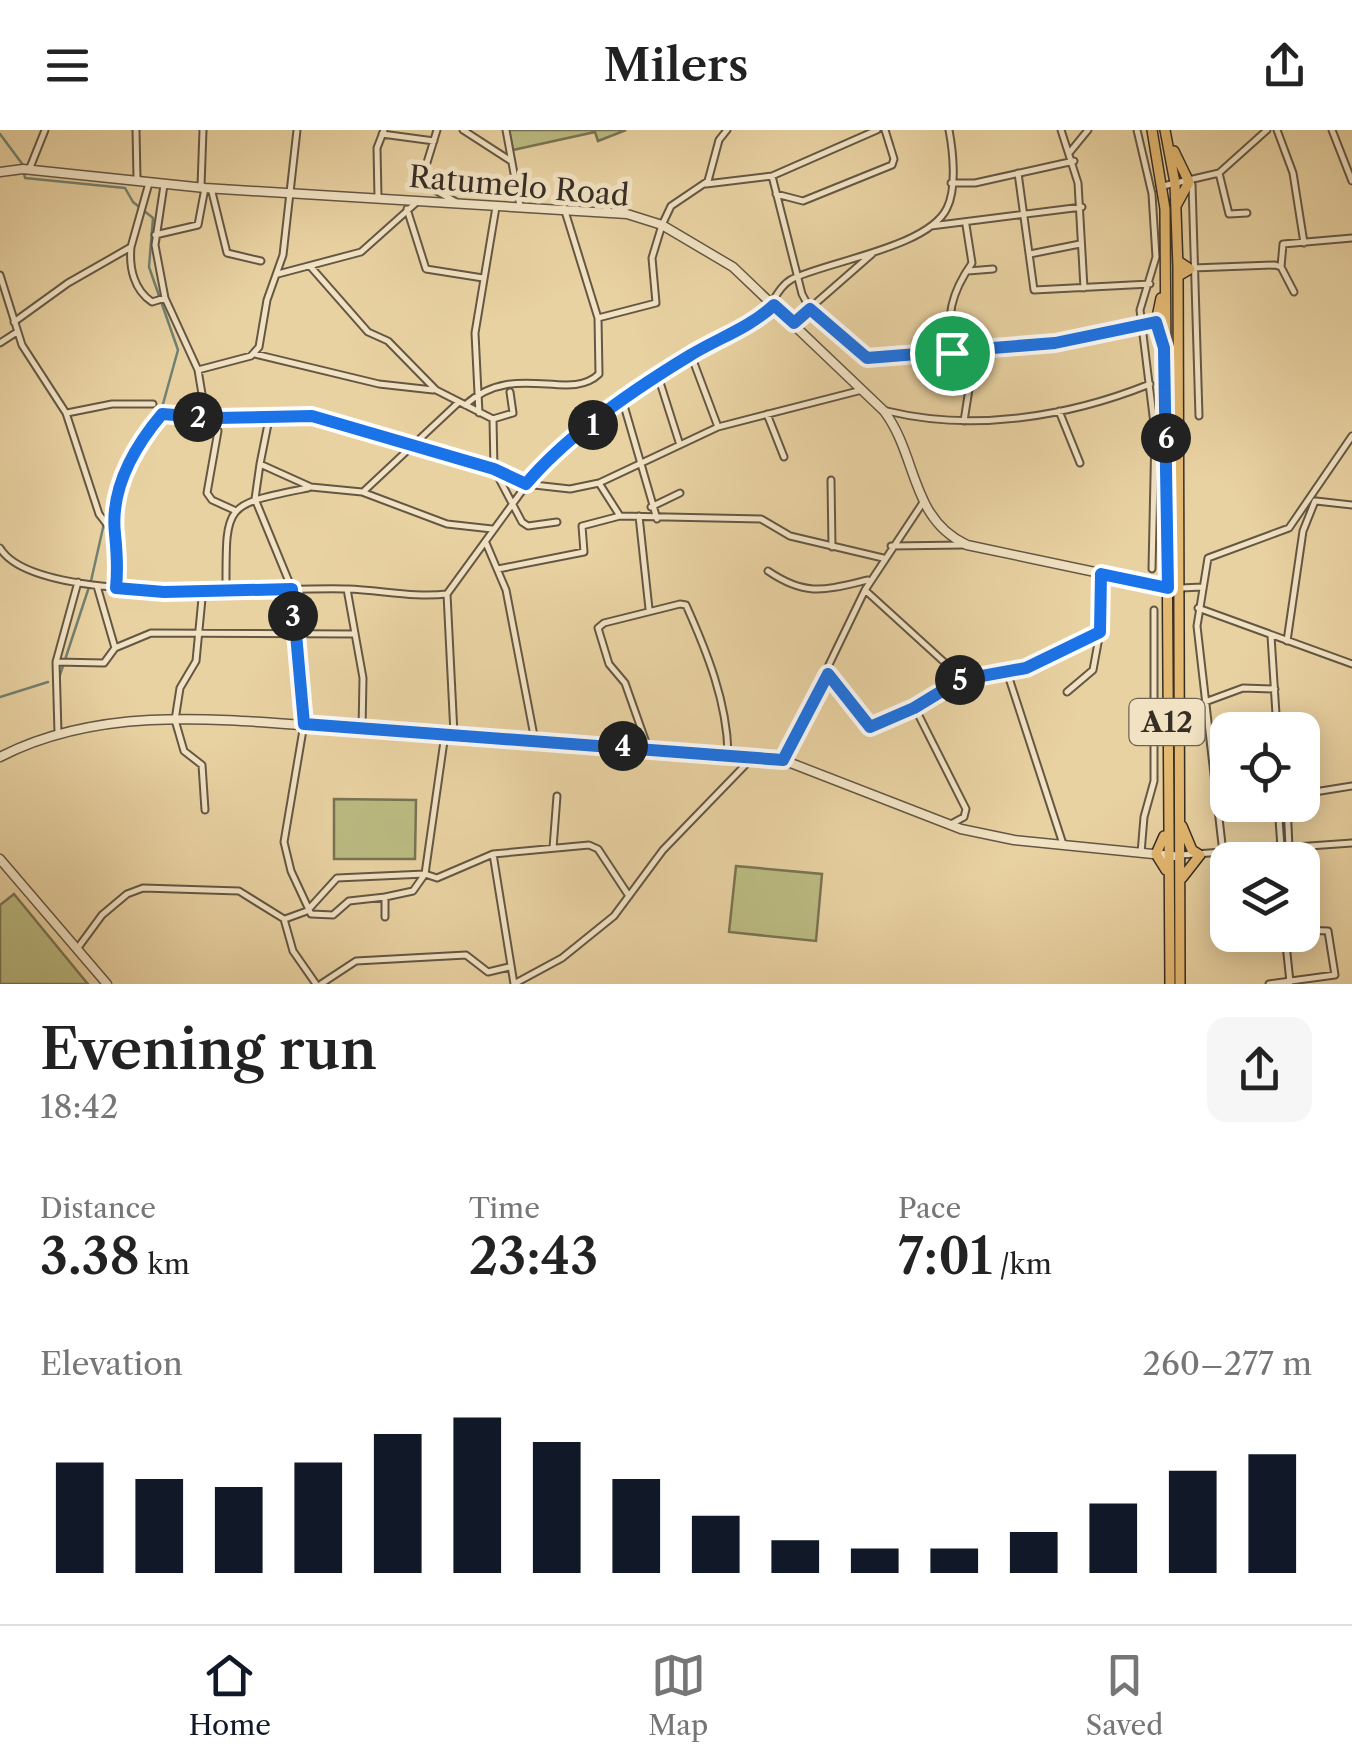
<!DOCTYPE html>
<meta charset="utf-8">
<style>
:root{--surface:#fff;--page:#f6f6f6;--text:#222;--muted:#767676;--line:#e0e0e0;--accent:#111827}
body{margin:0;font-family:"Libre Caslon Text",serif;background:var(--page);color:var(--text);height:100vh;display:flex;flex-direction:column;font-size:38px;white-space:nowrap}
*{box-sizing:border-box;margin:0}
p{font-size:32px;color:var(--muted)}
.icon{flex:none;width:55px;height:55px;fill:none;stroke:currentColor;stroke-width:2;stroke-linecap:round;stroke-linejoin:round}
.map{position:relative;height:854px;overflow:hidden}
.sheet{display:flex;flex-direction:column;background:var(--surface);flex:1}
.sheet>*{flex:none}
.controls{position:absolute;left:1210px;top:582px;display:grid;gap:20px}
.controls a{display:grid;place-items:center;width:110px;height:110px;border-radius:20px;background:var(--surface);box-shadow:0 5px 25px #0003;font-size:50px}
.pin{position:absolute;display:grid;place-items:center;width:85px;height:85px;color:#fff;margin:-42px;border:5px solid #fff;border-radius:50%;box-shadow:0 2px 10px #0007}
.km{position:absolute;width:50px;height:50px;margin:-25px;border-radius:50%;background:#222;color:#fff;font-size:28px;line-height:50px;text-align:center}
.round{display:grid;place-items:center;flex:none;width:105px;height:105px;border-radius:20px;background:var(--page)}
.headline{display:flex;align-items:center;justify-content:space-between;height:170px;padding:0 40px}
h1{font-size:55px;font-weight:600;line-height:75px}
.stats{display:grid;grid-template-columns:repeat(3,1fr);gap:15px;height:170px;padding:10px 40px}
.stats div{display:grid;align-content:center}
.stats b{font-size:50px;font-weight:600}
.stats small{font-size:28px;font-weight:400}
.stats p{font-size:28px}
.chart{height:280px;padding:20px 40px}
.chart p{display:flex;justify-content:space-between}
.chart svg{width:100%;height:180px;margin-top:10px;stroke:var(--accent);stroke-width:6}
header{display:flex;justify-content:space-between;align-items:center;height:130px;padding:0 40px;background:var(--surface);font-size:45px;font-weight:600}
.tab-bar{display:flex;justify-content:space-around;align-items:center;height:140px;border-top:2px solid var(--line);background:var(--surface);font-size:28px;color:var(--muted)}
.tab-bar a{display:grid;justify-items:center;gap:5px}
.tab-bar .selected{color:var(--accent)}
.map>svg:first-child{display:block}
.green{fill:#bbbb82;stroke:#797454;stroke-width:2.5}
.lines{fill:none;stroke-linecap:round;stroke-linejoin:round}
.stream{stroke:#718171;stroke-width:2.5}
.minor-casing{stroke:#645744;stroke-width:9}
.tertiary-casing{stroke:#645744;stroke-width:11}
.primary-casing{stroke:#372e25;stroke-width:12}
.minor{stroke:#f1e2c3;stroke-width:5}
.tertiary{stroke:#f1e2c3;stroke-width:8}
.primary{stroke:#e4b971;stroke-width:9}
.route-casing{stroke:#fff;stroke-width:20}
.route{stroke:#1a73e8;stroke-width:12}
.labels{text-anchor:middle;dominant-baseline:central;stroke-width:10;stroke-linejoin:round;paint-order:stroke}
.shield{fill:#f1e2c3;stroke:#6f6454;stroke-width:2.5}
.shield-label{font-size:28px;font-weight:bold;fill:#372e25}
.street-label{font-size:30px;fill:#372e25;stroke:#f1e2c3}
</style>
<header><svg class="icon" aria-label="menu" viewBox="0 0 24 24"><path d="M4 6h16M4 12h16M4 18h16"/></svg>Milers<svg class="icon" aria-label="share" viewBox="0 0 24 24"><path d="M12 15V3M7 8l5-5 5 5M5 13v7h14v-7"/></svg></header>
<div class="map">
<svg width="1352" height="854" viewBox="0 0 1352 854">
<rect width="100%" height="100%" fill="#e9d2a2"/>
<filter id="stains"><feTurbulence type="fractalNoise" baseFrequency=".002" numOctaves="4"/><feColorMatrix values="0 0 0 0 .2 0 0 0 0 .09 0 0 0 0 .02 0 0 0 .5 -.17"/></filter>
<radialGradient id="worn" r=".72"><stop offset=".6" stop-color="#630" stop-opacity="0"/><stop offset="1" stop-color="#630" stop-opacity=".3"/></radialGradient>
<path class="green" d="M509,0H626L598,11L595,2L513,20Z
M334,669L416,670L415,729H334Z
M736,736L822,744L816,811L729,802Z
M14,764L87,853L88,854H0V775Z"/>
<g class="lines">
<path class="stream" d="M0,4L23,35
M24,43L25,48L125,58L133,72L153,88L149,137L178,220L163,274L128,321L112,358L91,451
M59,548L89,457
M0,567L48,552"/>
<g class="minor-casing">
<path id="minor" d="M136,0L137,48
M437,0L421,52L456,72
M463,0L511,31
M506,0L520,76
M1061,0L1078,53L1084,158
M1137,0L1152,64L1156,127L1140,180L1155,302L1152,439
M1277,0L1293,43L1304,113
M1332,0L1352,51
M382,4L434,11
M1070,22L1088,0
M29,40L45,0
M1018,43L1034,160L1150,154
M1219,43L1229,84L1247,83
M772,46L802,164L810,179L863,227L1055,213L1156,192
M951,53H975L1074,31
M706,54L772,46L877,0
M1192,54L1199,286
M164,55L155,115L165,168L198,240L206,288
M201,56L203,0
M1163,56L1219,43L1267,0
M211,58L227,123L261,131
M776,64L803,71L892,35L894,29L885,0
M378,68L377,18L384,0
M407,79L426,139L483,148
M931,96L1082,77
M155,105L198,95L205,58
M131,117C129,138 134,160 152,172L165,168
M1030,124L1080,114
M310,136L368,202L388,211L436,260L493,289L494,339L522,392L528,396L557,392
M1281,137L1283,114L1352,108
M1193,138L1275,135L1281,137L1294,162
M968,141L993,139
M278,144L361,122L417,72
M0,145L22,215L66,283L99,384L115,405L119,422L116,458
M598,188L656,173L652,128L662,95L671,76L708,51L719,10L727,0
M14,192L68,153L131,117L149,53
M793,193L873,123
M0,213L17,202
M952,223C946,186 951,163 972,133L966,95
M255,224L379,254L433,260
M691,225L718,297
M198,240L251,226L259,217L267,170L283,125L297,0
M658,246L679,312
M623,272L657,389
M465,275C515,230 569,273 599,244L598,188L564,78
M887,281C973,302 1068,287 1150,254
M1059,281L1080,333
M67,283L112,274H153
M479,283L475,203L496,77
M767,284L784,327
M215,289L218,301L207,363L212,370L234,380
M269,289L260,334L311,357L362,362L447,394L492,399
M493,289L513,283L510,262
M964,291L975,221
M260,334L255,369L292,459L304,594L284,712L291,741L311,784L333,785L349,771L385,767V787
M831,350L832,417
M599,353L620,386
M363,362L459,272
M1316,371L1352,375
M651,377L680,363
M639,386L649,479
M115,405L123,343L164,283L215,289L312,286L494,339L525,354L570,359L599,353L718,297L862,260
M486,413L506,460L535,611
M891,416L964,415
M0,418C36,478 279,456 348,459C380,460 415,468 447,464L538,339L641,257L758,189C772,178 777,157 792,149C829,131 929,117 947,78C957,58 953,21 949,0
M498,439L584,422L582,396L620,386L761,389L790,406L883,428
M768,441C806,467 825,460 868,450
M97,456L115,518
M203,458L196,531L180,558L175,590L184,621L202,635L205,680
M226,458C226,372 224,375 308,358
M1181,458L1202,457
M347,459L363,548L362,600
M865,460L966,552L1048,530L1100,502L1101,444
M447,464L454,604
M1198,478L1352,534
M1271,506L1277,600
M1287,511L1303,401L1315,371
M56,532L104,533L115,518L151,503L354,504
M1007,542L1063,714
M828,544L870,597L915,578L960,550
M1067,562L1093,540L1100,502
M1205,572L1243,558L1275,559
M915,578L966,679L964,687L951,694
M58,603L56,532L78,452
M445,604L425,744L437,748L493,724L589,715L598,719L629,766
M648,618L625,553L609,534L598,498L604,493L680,474L686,475C707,522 727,572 728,623
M783,630L865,460L922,374
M1302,664L1352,656
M1278,675L1281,717
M1287,675L1289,717
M553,718L557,666
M1141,723L1144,687L1154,651V480
M1223,723L1197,496L1208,428L1289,398L1352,306
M493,724L514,854
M1181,725L1352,713
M385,767L413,761L425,744
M285,789L307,781L337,748L425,744
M1285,805L1290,852
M77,819L102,785L127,764L143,758L239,761L284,789L293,821L316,854
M321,854L356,831L466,825L488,842L509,837
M514,854L562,828L614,786L663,720L753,627
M1269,854L1335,845L1328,801L1302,800"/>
</g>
<g class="tertiary-casing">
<path id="tertiary" d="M0,42L23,39L205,58L627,84L662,95L733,137L884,281C918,326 910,389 967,415L1171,458
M0,627C112,569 248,593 369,600C488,606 608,616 728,623L783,630L961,699L1014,710L1173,726
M0,729L107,854"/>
</g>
<g class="primary-casing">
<path id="primary" d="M1152,0L1165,79L1170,854
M1165,0L1175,53L1178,137L1180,854
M1174,21L1189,52L1176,76
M1178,131L1190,139L1178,146
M1161,168L1156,192L1162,210
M1182,696L1192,720L1200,725L1182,748
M1164,706L1156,724L1166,740"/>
</g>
<use href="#minor" class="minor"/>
<use href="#tertiary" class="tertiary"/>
<use href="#primary" class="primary"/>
</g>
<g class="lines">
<g class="route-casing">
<path id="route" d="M774,175L794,193L810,179L867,228L1055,213L1156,192L1164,218L1168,458L1101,444L1100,502L1026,538L960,550L914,578L870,597L828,544L783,630L304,594L292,459L164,462L116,458C118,438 117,423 115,404C110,359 135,316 162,284L216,288L312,286L494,339L526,354C568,304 633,260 689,226C718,208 748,199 774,175Z"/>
</g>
<use href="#route" class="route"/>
</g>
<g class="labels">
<rect class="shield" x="1129.5" y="569" width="75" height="46" rx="8"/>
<g class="shield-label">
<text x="1167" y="592">A12</text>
</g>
<g class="street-label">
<text transform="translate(519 56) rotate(5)">Ratumelo Road</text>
</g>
</g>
<rect width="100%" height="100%" filter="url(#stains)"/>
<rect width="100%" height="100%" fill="url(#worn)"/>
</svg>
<div class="controls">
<a><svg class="icon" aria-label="locate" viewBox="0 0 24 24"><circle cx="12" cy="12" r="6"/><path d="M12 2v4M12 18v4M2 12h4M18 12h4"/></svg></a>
<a><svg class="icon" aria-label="layers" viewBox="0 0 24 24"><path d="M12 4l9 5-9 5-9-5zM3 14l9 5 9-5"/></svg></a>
</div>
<div class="pin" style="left:952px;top:223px;background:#1e9e55"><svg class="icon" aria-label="arrive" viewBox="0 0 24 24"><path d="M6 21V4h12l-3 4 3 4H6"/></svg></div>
<b class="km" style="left:593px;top:295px">1</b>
<b class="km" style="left:198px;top:287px">2</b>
<b class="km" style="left:293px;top:486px">3</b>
<b class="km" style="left:623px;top:616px">4</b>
<b class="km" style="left:960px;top:550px">5</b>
<b class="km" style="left:1166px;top:308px">6</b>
</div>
<section class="sheet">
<div class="headline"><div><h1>Evening run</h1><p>18:42</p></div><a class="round"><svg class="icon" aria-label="share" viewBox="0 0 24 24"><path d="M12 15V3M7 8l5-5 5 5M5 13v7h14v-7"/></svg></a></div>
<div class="stats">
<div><p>Distance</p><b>3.38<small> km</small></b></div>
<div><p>Time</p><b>23:43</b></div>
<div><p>Pace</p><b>7:01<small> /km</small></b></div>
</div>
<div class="chart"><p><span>Elevation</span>260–277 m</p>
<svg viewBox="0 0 160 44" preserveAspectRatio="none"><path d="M5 44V17M15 44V21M25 44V23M35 44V17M45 44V10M55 44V6M65 44V12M75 44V21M85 44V30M95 44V36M105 44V38M115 44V38M125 44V34M135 44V27M145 44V19M155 44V15"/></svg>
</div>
</section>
<nav class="tab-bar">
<a class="selected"><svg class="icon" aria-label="home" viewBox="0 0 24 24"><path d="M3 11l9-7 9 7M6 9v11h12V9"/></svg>Home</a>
<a><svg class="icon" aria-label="map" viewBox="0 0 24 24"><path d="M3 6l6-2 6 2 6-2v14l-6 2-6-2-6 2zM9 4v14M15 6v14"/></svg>Map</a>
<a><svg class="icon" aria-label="saved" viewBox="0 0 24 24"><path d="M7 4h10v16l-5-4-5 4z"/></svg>Saved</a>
</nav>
